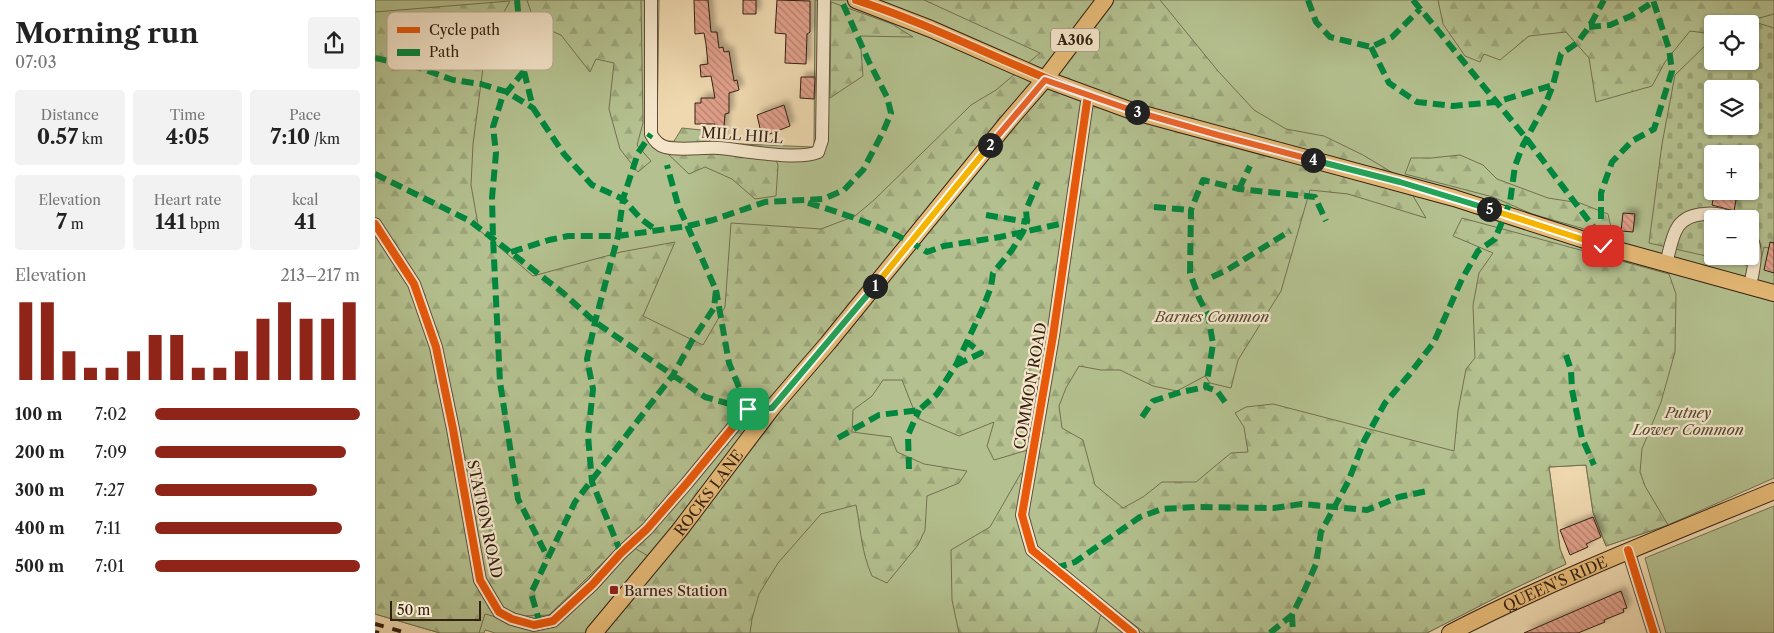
<!DOCTYPE html>
<meta charset="utf-8">
<style>
:root{--surface:#fff;--page:#f2f2f2;--text:#222;--muted:#767676;--accent:#8f2418}
body{margin:0;font-family:"Libre Caslon Text",serif;background:var(--page);color:var(--text);height:100vh;display:flex;flex-direction:column;font-size:19px;white-space:nowrap}
*{box-sizing:border-box;margin:0}
p{font-size:16px;color:var(--muted)}
.icon{flex:none;width:28px;height:28px;fill:none;stroke:currentColor;stroke-width:2;stroke-linecap:round;stroke-linejoin:round}
.map{position:relative;flex:1;overflow:hidden}
.sheet{display:flex;flex-direction:column;background:var(--surface);width:375px}
.sheet>*{flex:none}
.fabs{position:absolute;left:1329px;top:15px;display:grid;gap:10px}
.fabs a{display:grid;place-items:center;width:55px;height:55px;border-radius:5px;background:var(--surface);box-shadow:0 1px 4px #0004;font-size:25px}
.scale{position:absolute;left:15px;bottom:12px;width:91px;box-sizing:border-box;padding-left:5px;border:2px solid #332012;border-top:0;font-size:14px;line-height:18px;white-space:nowrap;color:#332012;-webkit-text-stroke:4px #f5e6cb;paint-order:stroke}
.pin{position:absolute;display:grid;place-items:center;width:42px;height:42px;color:#fff;margin:-21px;border-radius:10px;box-shadow:0 2px 8px #0006}
.km{position:absolute;width:25px;height:25px;margin:-12px;border-radius:50%;background:#222;color:#fff;font-size:14px;line-height:25px;text-align:center}
.round{display:grid;place-items:center;flex:none;width:52px;height:52px;border-radius:5px;background:var(--page)}
.summary{display:flex;align-items:center;justify-content:space-between;height:85px;padding:0 15px}
h1{font-size:28px;font-weight:800;line-height:38px}
.metrics{display:grid;grid-template-columns:repeat(3,1fr);gap:8px;height:85px;padding:5px 15px}
.metrics div{display:grid;align-content:center;border-radius:5px;background:var(--page);text-align:center}
.metrics b{font-size:21px;font-weight:800}
.metrics small{font-size:14px;font-weight:400}
.metrics p{font-size:14px}
.chart{height:140px;padding:10px 15px}
.chart p{display:flex;justify-content:space-between}
.chart svg{width:100%;height:90px;margin-top:5px;stroke:var(--accent);stroke-width:6}
ul{padding:0 15px;list-style:none;font-size:16px}
li{display:grid;grid-template-columns:80px 60px 1fr;align-items:center;height:38px}
li i{height:12px;border-radius:6px;background:var(--accent)}
main{display:flex;flex:1;min-height:0}
.map>svg:first-child{display:block}
.green{fill:#b4c08f;stroke:#747050;fill-rule:evenodd}
.forest{fill:url(#forest-firs);stroke:#747050}
.cemetery{fill:url(#cemetery-stones);stroke:#747050;fill-rule:evenodd}
.building{fill:url(#building-back-hatch);stroke:#332012;filter:url(#shadow)}
.lines{fill:none;stroke-linecap:round;stroke-linejoin:round}
.minor-casing{stroke:#624e39;stroke-width:14}
.major-casing{stroke:#332012;stroke-width:18}
.minor{stroke:#f5e6cb;stroke-width:12}
.major{stroke:#e8bc78;stroke-width:16}
.rail{stroke:#332012;stroke-width:4;stroke-dasharray:9 9;stroke-linecap:butt}
.quiet{stroke:#00873e;stroke-width:6;stroke-dasharray:12 6;stroke-linecap:butt}
.cycleway-casing{stroke:#f5e6cb;stroke-width:11}
.cycleway{stroke:#e8590c;stroke-width:8}
.split-1-casing{stroke:#fff;stroke-width:10}
.split-2-casing{stroke:#fff;stroke-width:10}
.split-3-casing{stroke:#fff;stroke-width:10}
.split-4-casing{stroke:#fff;stroke-width:10}
.split-5-casing{stroke:#fff;stroke-width:10}
.split-6-casing{stroke:#fff;stroke-width:10}
.split-1{stroke:#22a559;stroke-width:6}
.split-2{stroke:#f5b400;stroke-width:6}
.split-3{stroke:#f0652b;stroke-width:6}
.split-4{stroke:#f0652b;stroke-width:6}
.split-5{stroke:#22a559;stroke-width:6}
.split-6{stroke:#f5b400;stroke-width:6}
.poi-dot{fill:#8f2418;stroke:#f5e6cb;stroke-width:2}
.labels{text-anchor:middle;dominant-baseline:central;stroke-width:4.5;stroke-linejoin:round;paint-order:stroke}
.shield{fill:#f5e6cb;stroke:#6d5b4a;stroke-width:1}
.shield-label{font-size:14px;font-weight:bold;fill:#332012}
.street-label{font-size:15px;fill:#332012;stroke:#f5e6cb}
.park-label{font-size:15px;font-style:italic;fill:#534831;stroke:#f5e6cb}
.poi-label{font-size:15px;fill:#332012;stroke:#f5e6cb;text-anchor:start}
.key{fill:#f5e6cb;stroke:#bbab94;stroke-width:1}
.key-label{font-size:14px;fill:#332012}
</style>
<main>
<section class="sheet">
<div class="summary"><div><h1>Morning run</h1><p>07:03</p></div><a class="round"><svg class="icon" aria-label="share" viewBox="0 0 24 24"><path d="M12 15V3M7 8l5-5 5 5M5 13v7h14v-7"/></svg></a></div>
<div class="metrics">
<div><p>Distance</p><b>0.57<small> km</small></b></div>
<div><p>Time</p><b>4:05</b></div>
<div><p>Pace</p><b>7:10<small> /km</small></b></div>
</div>
<div class="metrics">
<div><p>Elevation</p><b>7<small> m</small></b></div>
<div><p>Heart rate</p><b>141<small> bpm</small></b></div>
<div><p>kcal</p><b>41</b></div>
</div>
<div class="chart"><p><span>Elevation</span>213–217 m</p>
<svg viewBox="0 0 160 44" preserveAspectRatio="none"><path d="M5 44V6M15 44V6M25 44V30M35 44V38M45 44V38M55 44V30M65 44V22M75 44V22M85 44V38M95 44V38M105 44V30M115 44V14M125 44V6M135 44V14M145 44V14M155 44V6"/></svg>
</div>
<ul>
<li><b>100 m</b>7:02<i style="width:100%"></i></li>
<li><b>200 m</b>7:09<i style="width:93%"></i></li>
<li><b>300 m</b>7:27<i style="width:79%"></i></li>
<li><b>400 m</b>7:11<i style="width:91%"></i></li>
<li><b>500 m</b>7:01<i style="width:100%"></i></li>
</ul>
</section>
<div class="map">
<svg width="1399" height="633" viewBox="0 0 1399 633">
<defs>
<pattern id="forest-firs" width="22" height="20" patternUnits="userSpaceOnUse" patternTransform="scale(1.25)"><rect width="22" height="20" fill="#b4c08f"/><path d="M5 1l3.5 6h-7zM16 11l3.5 6h-7z" fill="#9ba57a"/></pattern>
<pattern id="cemetery-stones" width="16" height="16" patternUnits="userSpaceOnUse" patternTransform="scale(1.25)"><rect width="16" height="16" fill="#b4c08f"/><path d="M2 7V4a2 2 0 0 1 4 0v3zM10 15v-3a2 2 0 0 1 4 0v3z" fill="#9ba57a"/></pattern>
<pattern id="building-back-hatch" width="6" height="6" patternUnits="userSpaceOnUse" patternTransform="scale(1.25)"><rect width="6" height="6" fill="#df9f89"/><path d="M-1 5l2 2M0 0l6 6M5-1l2 2" fill="none" stroke="#b5816f"/></pattern>
<filter id="shadow"><feDropShadow dx="4.5" dy="-4.5" stdDeviation="2.5" flood-color="#0004"/></filter>
</defs>
<rect width="100%" height="100%" fill="#efd8af"/>
<filter id="stains"><feTurbulence type="fractalNoise" baseFrequency=".004" numOctaves="4"/><feColorMatrix values="0 0 0 0 .2 0 0 0 0 .09 0 0 0 0 .02 0 0 0 .5 -.17"/></filter>
<radialGradient id="worn" r=".72"><stop offset=".6" stop-color="#630" stop-opacity="0"/><stop offset="1" stop-color="#630" stop-opacity=".3"/></radialGradient>
<path class="green" d="M0,0H284L282,135L292,141L439,147L440,0H1399V478L1293,525L1231,546L1218,512L1211,465L1174,467L1185,549L1191,564L1132,592L1052,633H120L110,630L109,633H65L0,614ZM1338,24H1375V61H1338ZM1338,89H1375V126H1338ZM1338,154H1375V191H1338ZM1338,219H1375V256H1338Z
M1399,506V633H1291L1270,558Z"/>
<path class="forest" d="M152,0H266L268,123L262,145L276,161L263,172L245,149L234,109L239,63L221,59L215,72L186,35L160,24Z
M549,0H785L843,71L879,110L911,129L949,136L988,155L1028,179L1051,218L973,194L935,190L906,291L863,360L856,388L835,383L830,376L802,391L778,386L745,370H726L704,366L691,388L684,406L687,428L708,440L720,485L748,508L768,497L787,482H821L856,453L873,452L869,427L860,413L871,407L898,404L1079,451L1083,411L1091,369L1100,358L1098,305L1104,273L1118,253L1078,236L1087,218L1294,274L1301,294L1300,352L1286,402L1267,449L1265,472L1270,486L1293,525L1231,546L1218,512L1211,465L1174,467L1185,549L1191,564L1132,592L1052,633H770L735,606L725,617L721,633H584L577,600L576,550L615,527L646,473L659,474L663,447L619,460L612,446L619,422L584,436L542,418L527,380H508L497,396L478,410L477,432L516,437L522,452L549,464L592,471L584,483L552,496L550,530L543,545L512,583L497,576C486,551 486,530 481,505L446,514L403,563L384,594L377,619L375,633H230L287,564L249,542L174,615L121,617L110,614L104,633H65L0,614V12L135,1L111,45L98,144L96,185L104,230L158,276L246,252L300,242L268,316L328,345L350,307L356,223L446,229L480,216L499,200L596,105L621,90L665,53Z
M1063,0H1399V14L1377,20L1371,24H1338L1337,34L1315,31L1290,62L1277,86L1221,102L1214,58L1191,32L1154,36L1125,60L1109,54L1105,62L1090,56L1068,24Z
M456,2L517,24L538,37L485,36L488,76L455,98Z
M307,128L326,130L345,153L397,151L403,165L401,196L380,199L357,179L330,167L314,174L292,153Z
M1085,155L1108,165L1122,179L1173,198L1205,203L1233,214L1235,223L1242,241L1206,228L1157,214L1118,197L1030,174L1036,158H1056Z"/>
<path class="cemetery" d="M1383,23L1399,28V249L1389,247L1384,268L1274,243L1287,144L1300,75L1337,39L1338,61H1375V26ZM1338,89H1375V126H1338ZM1338,154H1375V191H1338ZM1338,219H1375V256H1338Z"/>
<path class="building" d="M319,0H333L336,32H342L344,48L348,47L349,52L354,51L359,81L362,80L364,90L354,93V113L350,114L348,140H338L340,124H320V103H326V98H340L336,76L326,77L325,65L333,64L331,44L329,33L320,34Z
M368,0H381V14H368Z
M402,0L435,1V32L432,34L431,64L410,63L411,34L400,33Z
M426,77H440L439,99L425,98Z
M409,105L415,126L387,137L382,115Z
M1339,195L1361,200L1359,211L1337,205Z
M1248,213L1260,214L1258,232L1246,231Z
M1395,242L1399,243V273L1389,270Z
M1218,517L1226,537L1211,544L1213,547L1195,555L1185,530Z
M1246,591L1252,608L1248,609L1249,612L1229,620L1230,622L1203,633H1149Z"/>
<g class="lines">
<g class="minor-casing">
<path id="minor" d="M276,0V134C279,140 283,145 290,147C303,151 329,147 344,148C367,150 423,161 443,152L447,140L449,0
M713,95L678,336L647,515L657,550L758,633
M0,224L39,284L61,347L78,429L105,580L124,612L137,619L159,625L178,621L218,584L246,553L272,529L312,483L373,409L397,408
M1291,264C1298,238 1298,216 1329,214C1338,213 1348,214 1356,219
M1375,286C1378,271 1384,250 1375,236
M1253,550L1279,633"/>
</g>
<g class="major-casing">
<g id="major">
<path d="M481,0L556,29L670,79L757,111L1079,198L1228,246L1399,293"/>
<path id="s1" d="M219,633L304,531L397,408L453,343L632,123L670,79L730,0"/>
<path id="s2" d="M1075,633C1180,579 1290,536 1399,491"/>
</g>
</g>
<use href="#minor" class="minor"/>
<use href="#major" class="major"/>
<path class="rail" d="M0,624L32,633
M0,632L4,633"/>
<path class="quiet" d="M142,0L148,67L158,108L189,154L217,185L248,199L266,219L281,230
M933,0L941,22L955,37L996,47L1017,37L1045,9
M1038,0L1151,138L1226,237L1228,246
M1214,27L1235,25L1256,16L1278,2
M996,47L1014,83L1042,102L1078,106L1121,102L1178,85
M0,58L45,68L78,80L106,84L132,92L158,108
M149,71L127,98L118,127L121,153L117,198L118,238L125,382L143,499L173,558
M0,174L95,221L187,292L220,322L330,397L373,409L354,363L341,290
M864,189L875,166
M433,203C473,215 516,229 552,252L569,246L625,237L694,222
M779,207L816,210
M611,215L652,222
M1226,237V193L1237,162L1257,141L1279,129L1297,71L1294,49L1278,0
M136,252L174,240L193,236H243L313,226L338,220L390,202L448,199L469,190L488,170L508,132L516,113L512,97L494,62L468,4
M837,277L852,270L915,231
M1191,355L1196,370L1197,390L1207,438L1219,465
M581,365L606,353L592,342
M850,402L842,391L831,387L838,344L833,315L824,298L815,273L816,210L828,180L864,189L940,197L951,221
M767,417L778,401L806,392L831,387
M463,438L504,415L544,410L562,394L581,365L607,310L616,287L618,273L637,250L648,232L652,222L651,210L663,182
M534,469L533,435L544,410
M246,553L217,482L213,436L218,389L212,359L220,322L243,236L248,199L263,153L276,134
M680,568L700,562L765,517L787,509L821,507L899,508L927,504L992,510L1024,497L1052,491
M917,615L918,633
M167,624L163,617L156,593L200,502L298,375L318,339L339,308L341,290L303,205L292,165
M895,633L917,615L930,589L941,564L946,532L973,482L989,441L1010,403L1034,375L1059,342L1087,279L1103,251L1120,239L1135,202L1140,166L1148,145L1170,105L1178,85L1186,54L1202,43L1214,27L1229,0"/>
<g class="cycleway-casing">
<path id="cycleway" d="M481,0C561,26 635,66 713,95L678,336L647,515L657,550L758,633
M0,224L39,284L61,347L78,429L105,580L124,612L137,619L159,625L178,621L218,584L246,553L272,529L312,483L373,409L397,408
M1253,550L1279,633"/>
</g>
<use href="#cycleway" class="cycleway"/>
</g>
<g class="lines">
<g class="split-1-casing">
<path id="split-1" d="M373,409L397,408L500,286"/>
</g>
<g class="split-2-casing">
<path id="split-2" d="M500,286L615,145"/>
</g>
<g class="split-3-casing">
<path id="split-3" d="M615,145L670,80L762,112"/>
</g>
<g class="split-4-casing">
<path id="split-4" d="M762,112L843,135L938,160"/>
</g>
<g class="split-5-casing">
<path id="split-5" d="M938,160L1025,182L1114,209"/>
</g>
<g class="split-6-casing">
<path id="split-6" d="M1114,209L1228,246"/>
</g>
<use href="#split-1" class="split-1"/>
<use href="#split-2" class="split-2"/>
<use href="#split-3" class="split-3"/>
<use href="#split-4" class="split-4"/>
<use href="#split-5" class="split-5"/>
<use href="#split-6" class="split-6"/>
</g>
<rect class="poi-dot" x="234" y="585" width="10" height="10" rx="2.5"/>
<g class="labels">
<rect class="shield" x="676" y="28.5" width="48" height="23" rx="4"/>
<g class="shield-label">
<text x="700" y="40">A306</text>
</g>
<g class="street-label">
<text transform="translate(367 135) rotate(4)">MILL HILL</text>
<text transform="translate(655 386) rotate(-80)">COMMON ROAD</text>
<text stroke="none"><textPath href="#s1" startOffset="181">ROCKS LANE</textPath></text>
<text transform="translate(110 519) rotate(78)">STATION ROAD</text>
<text stroke="none"><textPath href="#s2" startOffset="116">QUEEN'S RIDE</textPath></text>
</g>
<g class="park-label">
<text x="837" y="316">Barnes Common</text>
<text x="1313" y="412">Putney<tspan x="1313" dy="17">Lower Common</tspan></text>
</g>
<g class="poi-label">
<text x="249" y="590">Barnes Station</text>
</g>
</g>
<rect x="12" y="12" width="166" height="58" rx="8" class="key"/>
<rect x="22" y="27" width="23" height="6" fill="#e8590c"/>
<rect x="22" y="49" width="23" height="7" fill="#00873e"/>
<g class="key-label">
<text x="54" y="35">Cycle path</text>
<text x="54" y="57">Path</text>
</g>
<rect width="100%" height="100%" filter="url(#stains)"/>
<rect width="100%" height="100%" fill="url(#worn)"/>
</svg>
<div class="fabs">
<a><svg class="icon" aria-label="locate" viewBox="0 0 24 24"><circle cx="12" cy="12" r="6"/><path d="M12 2v4M12 18v4M2 12h4M18 12h4"/></svg></a>
<a><svg class="icon" aria-label="layers" viewBox="0 0 24 24"><path d="M12 4l9 5-9 5-9-5zM3 14l9 5 9-5"/></svg></a>
<a>+</a>
<a>−</a>
</div>
<div class="scale">50 m</div>
<div class="pin" style="left:373px;top:409px;background:#1e9e55"><svg class="icon" aria-label="arrive" viewBox="0 0 24 24"><path d="M6 21V4h12l-3 4 3 4H6"/></svg></div>
<div class="pin" style="left:1228px;top:246px;background:#d93025"><svg class="icon" aria-label="check" viewBox="0 0 24 24"><path d="M5 12l5 5 9-10"/></svg></div>
<b class="km" style="left:500px;top:286px">1</b>
<b class="km" style="left:615px;top:145px">2</b>
<b class="km" style="left:762px;top:112px">3</b>
<b class="km" style="left:938px;top:160px">4</b>
<b class="km" style="left:1114px;top:209px">5</b>
</div>
</main>
